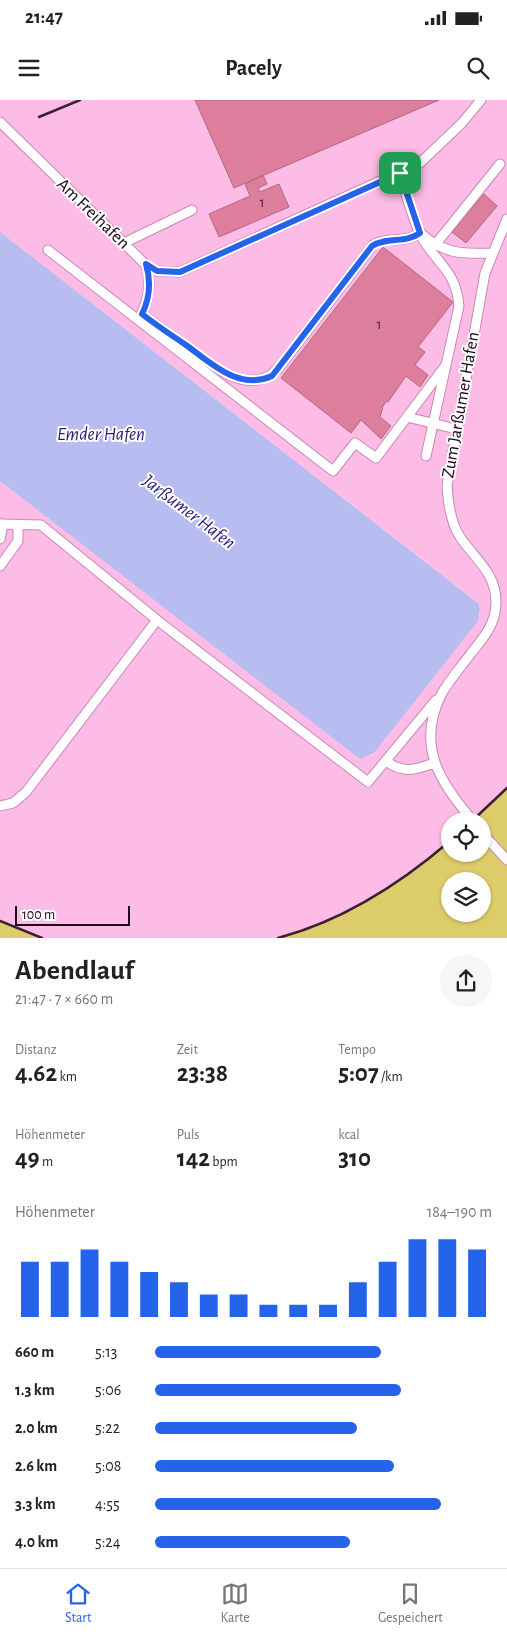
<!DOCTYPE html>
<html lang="de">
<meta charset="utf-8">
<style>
:root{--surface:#fff;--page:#f6f6f6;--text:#222;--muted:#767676;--line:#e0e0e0;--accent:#2563eb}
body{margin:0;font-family:"Alegreya Sans",sans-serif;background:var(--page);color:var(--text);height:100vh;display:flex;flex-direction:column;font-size:19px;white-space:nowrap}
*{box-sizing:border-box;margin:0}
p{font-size:16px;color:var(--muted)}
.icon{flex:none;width:28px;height:28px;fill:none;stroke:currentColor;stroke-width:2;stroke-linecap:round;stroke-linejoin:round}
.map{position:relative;height:838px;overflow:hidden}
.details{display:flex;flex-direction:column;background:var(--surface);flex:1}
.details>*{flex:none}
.controls{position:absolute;left:441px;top:712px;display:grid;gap:10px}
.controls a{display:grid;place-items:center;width:50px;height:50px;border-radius:50%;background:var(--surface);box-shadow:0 1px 4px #0004;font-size:25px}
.scale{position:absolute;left:15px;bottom:12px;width:115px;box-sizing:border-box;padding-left:5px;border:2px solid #1f0618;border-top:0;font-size:14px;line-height:18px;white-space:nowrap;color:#1f0618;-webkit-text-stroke:4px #fefefe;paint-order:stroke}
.pin{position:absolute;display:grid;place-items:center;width:42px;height:42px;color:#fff;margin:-21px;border-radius:10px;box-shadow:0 2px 8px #0006}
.round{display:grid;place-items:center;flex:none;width:52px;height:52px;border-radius:26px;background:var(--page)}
.head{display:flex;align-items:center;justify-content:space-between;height:85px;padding:0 15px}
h1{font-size:28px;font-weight:700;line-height:38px}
.stats{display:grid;grid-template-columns:repeat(3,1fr);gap:8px;height:85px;padding:5px 15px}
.stats div{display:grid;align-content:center}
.stats b{font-size:25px;font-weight:700}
.stats small{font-size:14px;font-weight:400}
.stats p{font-size:14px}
.chart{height:140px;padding:10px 15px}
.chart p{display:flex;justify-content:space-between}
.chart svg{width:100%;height:90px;margin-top:5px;stroke:var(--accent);stroke-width:6}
ul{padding:0 15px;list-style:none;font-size:16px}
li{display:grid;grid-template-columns:80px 60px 1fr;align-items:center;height:38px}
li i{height:12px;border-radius:6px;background:var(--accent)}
.status{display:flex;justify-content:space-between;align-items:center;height:35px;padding:0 25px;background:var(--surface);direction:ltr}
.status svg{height:14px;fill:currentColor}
header{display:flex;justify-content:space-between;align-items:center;height:65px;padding:0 15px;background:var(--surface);font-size:22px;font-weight:700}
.tabs{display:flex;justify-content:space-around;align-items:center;height:70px;border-top:1px solid var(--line);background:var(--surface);font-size:14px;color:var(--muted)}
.tabs a{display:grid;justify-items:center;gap:2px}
.tabs .selected{color:var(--accent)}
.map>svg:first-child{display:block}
.built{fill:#fdbce6;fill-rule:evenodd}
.green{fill:#ddcd6a;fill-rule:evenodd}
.water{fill:#b7bdf0}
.building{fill:#dc7e9c;stroke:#b66781}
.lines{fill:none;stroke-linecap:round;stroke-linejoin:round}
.minor-casing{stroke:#cc86b4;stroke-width:11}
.minor{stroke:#fff;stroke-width:9}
.rail{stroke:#3b1f33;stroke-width:2.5}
.route-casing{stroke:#fff;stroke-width:10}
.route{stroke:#2563eb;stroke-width:6}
.labels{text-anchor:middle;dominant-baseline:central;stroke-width:4;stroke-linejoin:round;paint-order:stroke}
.number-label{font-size:15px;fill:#4e2439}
.street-label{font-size:18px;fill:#1f0618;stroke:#fefefe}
.water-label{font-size:19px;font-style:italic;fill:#291a7a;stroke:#fefefe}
</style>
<div class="status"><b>21:47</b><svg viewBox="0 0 49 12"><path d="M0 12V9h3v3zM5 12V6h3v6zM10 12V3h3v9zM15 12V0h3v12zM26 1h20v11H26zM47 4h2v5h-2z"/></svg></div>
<header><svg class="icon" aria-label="menu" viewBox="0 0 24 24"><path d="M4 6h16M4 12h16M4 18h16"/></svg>Pacely<svg class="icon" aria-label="search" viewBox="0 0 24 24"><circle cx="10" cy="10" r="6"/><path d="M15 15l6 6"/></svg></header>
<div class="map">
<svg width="507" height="838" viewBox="0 0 507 838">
<rect width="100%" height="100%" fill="#facdea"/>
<path class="built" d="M0,0H507V838H0V381L360,659L374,654L480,516V510L474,499L0,132ZM450,721H482V754H450ZM450,781H482V814H450Z"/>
<path class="green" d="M507,688V838H278C343,820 398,783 450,741V754H482V721H472ZM450,781H482V814H450Z
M0,821L42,838H0Z"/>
<path class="water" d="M0,132L478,503L480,510L478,521L374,653L360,659L0,381Z"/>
<path class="building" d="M195,0H439L234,88Z
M263,75L267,84L258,88L260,92L279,84L289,107L219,137L209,114L250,96L245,84Z
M484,94L497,106L466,143L452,132Z
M383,147L453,202L418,247L425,252L415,265L428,275L420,287L406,276L388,302L387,301L383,306L380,317L391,326L381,339L361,320L351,333L281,278Z"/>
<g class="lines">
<g class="minor-casing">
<path id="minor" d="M0,22L146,165L157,171L180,172L420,63L462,23L481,0
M399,73C406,92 411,113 419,132C433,162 456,168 459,206L426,356
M124,143L192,110
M435,145L500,64
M48,150L333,371L355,343L376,358L446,265
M142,214C156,225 171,235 186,246C212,265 248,298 278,269L373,145C388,136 405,144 420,133C444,154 461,154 491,153
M140,217C149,200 152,183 146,165
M407,317L456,329
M0,424L41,425L157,520L368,682L436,600
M0,439L3,424
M0,466L18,441V425
M386,661C403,674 415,670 434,663
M0,706L13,703L26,692L157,520
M473,721C440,683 416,646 441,595C449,580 462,566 472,552C485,536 496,523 496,502C496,473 475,459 460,437C451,423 448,403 447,386L485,173L507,119
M482,733L507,760"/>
</g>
<use href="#minor" class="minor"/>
<path class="rail" d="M39,17L80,0
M472,721L507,688
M0,821L42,838
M278,838C342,821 400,784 450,741"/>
</g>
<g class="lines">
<g class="route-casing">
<path id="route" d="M400,73L420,133C405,144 388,136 372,146L272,276C239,291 211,263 186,245C171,235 156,225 142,214C150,198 151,181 146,164L157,171L180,172Z"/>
</g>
<use href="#route" class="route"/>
</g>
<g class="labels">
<g class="number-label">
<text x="262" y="102">1</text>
<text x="379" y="224">1</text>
</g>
<g class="street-label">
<text transform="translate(93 114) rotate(44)">Am Freihafen</text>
<text transform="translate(461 305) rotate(-80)">Zum Jarßumer Hafen</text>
</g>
<g class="water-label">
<text x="101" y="334">Emder Hafen</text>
<text transform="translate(189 412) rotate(37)">Jarßumer Hafen</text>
</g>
</g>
</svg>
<div class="controls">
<a><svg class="icon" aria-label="locate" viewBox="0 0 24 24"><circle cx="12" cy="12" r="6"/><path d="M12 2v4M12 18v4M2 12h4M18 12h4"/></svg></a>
<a><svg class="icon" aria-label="layers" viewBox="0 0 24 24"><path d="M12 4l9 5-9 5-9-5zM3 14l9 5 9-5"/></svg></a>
</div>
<div class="scale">100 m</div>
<div class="pin" style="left:400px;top:73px;background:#1e9e55"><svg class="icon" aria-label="arrive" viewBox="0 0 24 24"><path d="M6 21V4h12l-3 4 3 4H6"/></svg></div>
</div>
<section class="details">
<div class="head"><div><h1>Abendlauf</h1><p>21:47 · 7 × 660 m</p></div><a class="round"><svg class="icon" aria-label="share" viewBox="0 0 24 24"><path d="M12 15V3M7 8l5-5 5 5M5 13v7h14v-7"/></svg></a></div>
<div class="stats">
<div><p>Distanz</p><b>4.62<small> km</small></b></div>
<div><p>Zeit</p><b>23:38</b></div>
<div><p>Tempo</p><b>5:07<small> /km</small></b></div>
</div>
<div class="stats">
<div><p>Höhenmeter</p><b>49<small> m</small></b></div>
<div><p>Puls</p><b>142<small> bpm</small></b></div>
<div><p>kcal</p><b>310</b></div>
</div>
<div class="chart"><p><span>Höhenmeter</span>184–190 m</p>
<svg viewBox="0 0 160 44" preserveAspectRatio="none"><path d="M5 44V17M15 44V17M25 44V11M35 44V17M45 44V22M55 44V27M65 44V33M75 44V33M85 44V38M95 44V38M105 44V38M115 44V27M125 44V17M135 44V6M145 44V6M155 44V11"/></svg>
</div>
<ul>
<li><b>660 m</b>5:13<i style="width:67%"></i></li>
<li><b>1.3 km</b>5:06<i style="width:73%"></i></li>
<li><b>2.0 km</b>5:22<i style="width:60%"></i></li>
<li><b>2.6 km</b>5:08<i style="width:71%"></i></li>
<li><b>3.3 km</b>4:55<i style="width:85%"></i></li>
<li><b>4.0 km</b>5:24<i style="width:58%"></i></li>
</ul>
</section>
<nav class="tabs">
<a class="selected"><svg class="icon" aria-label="home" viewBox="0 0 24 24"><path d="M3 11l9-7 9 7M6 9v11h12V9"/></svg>Start</a>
<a><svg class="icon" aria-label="map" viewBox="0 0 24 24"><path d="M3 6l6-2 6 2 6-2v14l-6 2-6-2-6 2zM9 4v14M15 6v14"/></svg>Karte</a>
<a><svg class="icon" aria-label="saved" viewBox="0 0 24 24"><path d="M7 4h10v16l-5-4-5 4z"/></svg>Gespeichert</a>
</nav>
